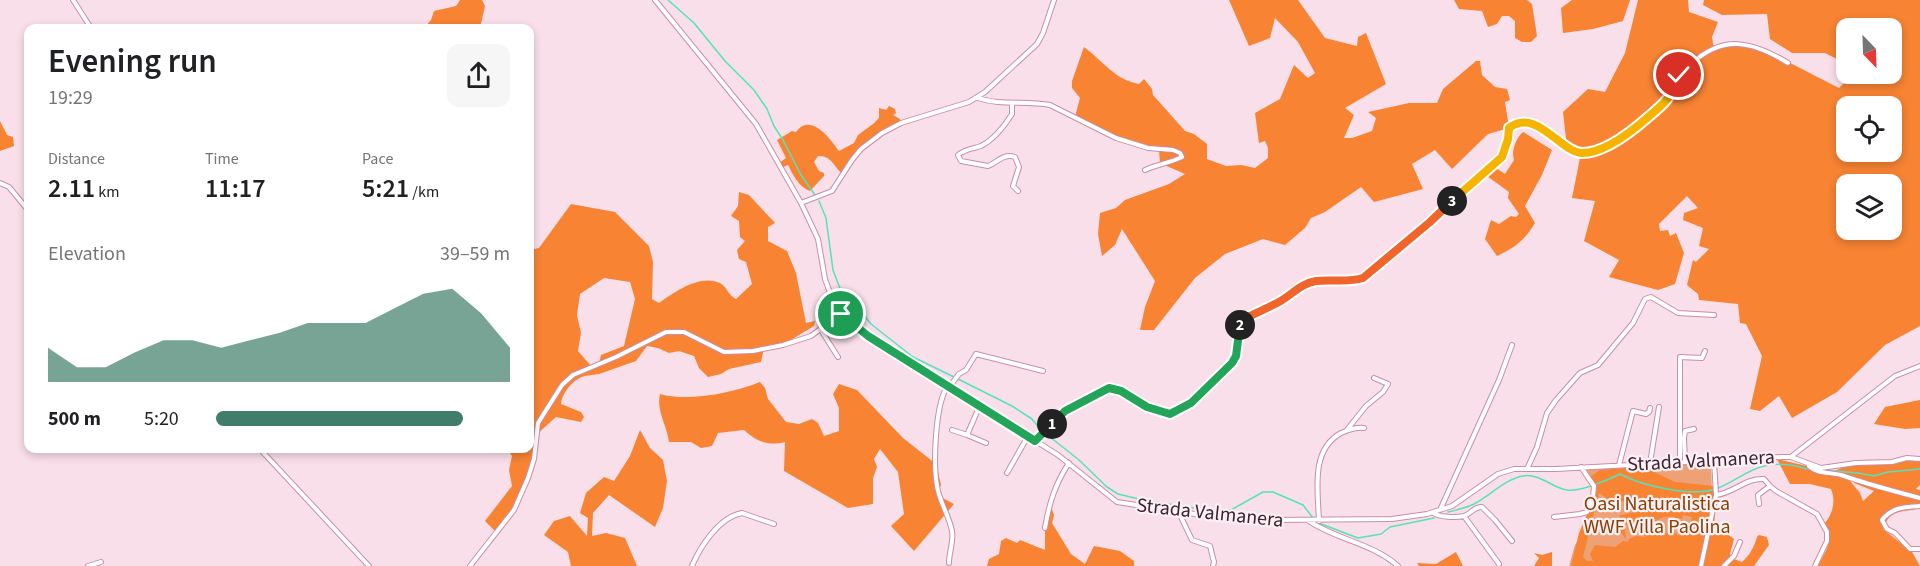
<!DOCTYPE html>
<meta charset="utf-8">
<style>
:root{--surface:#fff;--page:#f6f6f6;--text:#202124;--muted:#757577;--accent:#407e6b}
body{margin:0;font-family:"Source Sans 3",sans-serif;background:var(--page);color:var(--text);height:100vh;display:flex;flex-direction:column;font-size:22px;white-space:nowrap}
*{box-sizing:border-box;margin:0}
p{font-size:20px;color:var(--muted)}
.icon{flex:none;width:33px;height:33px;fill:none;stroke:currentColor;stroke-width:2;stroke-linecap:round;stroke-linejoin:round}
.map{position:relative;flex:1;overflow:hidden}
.details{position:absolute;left:24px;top:24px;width:510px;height:429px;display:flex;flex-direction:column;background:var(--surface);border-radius:12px;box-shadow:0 3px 9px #0003}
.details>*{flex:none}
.needle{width:39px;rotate:157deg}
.buttons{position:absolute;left:1836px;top:18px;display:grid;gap:12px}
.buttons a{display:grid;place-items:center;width:66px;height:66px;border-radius:12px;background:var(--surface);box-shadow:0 3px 9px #0003;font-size:30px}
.pin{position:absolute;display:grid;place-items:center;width:51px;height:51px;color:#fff;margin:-26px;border:3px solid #fff;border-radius:50%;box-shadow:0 2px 6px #0007}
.km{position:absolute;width:30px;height:30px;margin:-15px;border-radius:50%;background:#222;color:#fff;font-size:16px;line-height:30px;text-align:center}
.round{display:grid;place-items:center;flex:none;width:63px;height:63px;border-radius:12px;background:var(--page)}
.head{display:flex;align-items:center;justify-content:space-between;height:102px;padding:0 24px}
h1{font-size:33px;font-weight:600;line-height:45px}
.stats{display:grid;grid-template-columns:repeat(3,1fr);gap:9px;height:102px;padding:6px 24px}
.stats div{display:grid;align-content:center}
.stats b{font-size:26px;font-weight:600}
.stats small{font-size:16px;font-weight:400}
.stats p{font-size:16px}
.chart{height:168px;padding:12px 24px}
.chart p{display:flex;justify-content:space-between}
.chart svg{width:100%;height:108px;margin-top:6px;fill:var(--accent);opacity:.7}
ul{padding:0 24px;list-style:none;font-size:20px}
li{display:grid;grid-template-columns:96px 72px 1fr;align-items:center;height:45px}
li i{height:15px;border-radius:8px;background:var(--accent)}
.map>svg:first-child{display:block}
.green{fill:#eda175}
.forest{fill:#f78333;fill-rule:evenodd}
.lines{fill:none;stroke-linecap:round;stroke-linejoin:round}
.stream{stroke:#56e2bb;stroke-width:1.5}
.minor-casing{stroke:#c98ea8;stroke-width:6}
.minor{stroke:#fff;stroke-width:4}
.split-1-casing{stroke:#fff;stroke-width:12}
.split-2-casing{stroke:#fff;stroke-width:12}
.split-3-casing{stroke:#fff;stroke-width:12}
.split-4-casing{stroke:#fff;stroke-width:12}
.split-5-casing{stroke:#fff;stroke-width:12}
.split-1{stroke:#22a559;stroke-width:8}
.split-2{stroke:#22a559;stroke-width:8}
.split-3{stroke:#f0652b;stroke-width:8}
.split-4{stroke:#f5b400;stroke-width:8}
.split-5{stroke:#f5b400;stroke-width:8}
.labels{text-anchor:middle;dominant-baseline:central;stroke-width:4.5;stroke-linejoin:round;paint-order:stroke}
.street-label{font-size:20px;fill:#3c242f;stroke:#fdf0f5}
.park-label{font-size:20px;fill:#8a4003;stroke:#fdf0f5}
</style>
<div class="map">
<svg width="1920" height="566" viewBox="0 0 1920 566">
<rect width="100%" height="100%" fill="#f9dfe9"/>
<path class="green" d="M1710,462C1716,498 1705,531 1697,566H1569L1575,545L1584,529L1596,496L1594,480L1584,470Z"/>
<path class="forest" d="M460,0H482L485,6L480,28H424L431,20L434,11L456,6Z
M1229,0H1298L1325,38L1357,46L1358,37L1366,33L1386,84L1345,108L1354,115L1344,138H1352L1372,131L1376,118L1368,112L1409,103H1437L1443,89L1476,61H1480L1482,75L1495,87L1507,89L1510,100L1505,102L1509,128L1488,134L1452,169L1435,150L1412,164L1423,189L1374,202L1361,187L1325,212L1311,218L1305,228L1285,245L1263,239L1225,254L1195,278L1154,330H1140L1145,307L1155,281L1122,229L1115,245L1102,256L1098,234L1100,213L1116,208L1125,200L1169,184L1185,174L1160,163L1159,150L1116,138L1075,117L1080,98L1072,88V81L1084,47C1103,61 1115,80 1139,84L1144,79L1152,89L1153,95L1185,131L1194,134L1207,144V159L1226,166L1241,165L1255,168L1268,158V148L1265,141L1259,143L1255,113L1280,99L1294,65L1308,78L1315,73L1298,42L1275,18L1270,38L1249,46Z
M1454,0H1527L1532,4L1537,36L1531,42H1522L1515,38V21L1509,16H1502L1497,24L1488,27L1482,11L1459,9Z
M1572,0H1630L1623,21L1593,29L1563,33L1561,8Z
M1638,0H1688L1689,12L1718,22L1712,37L1714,49L1734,42L1761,48L1839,88L1846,81L1843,62L1825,53H1792L1770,39L1767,14L1722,15L1703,5L1704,0H1920V326L1885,345L1837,392L1792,418L1779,396L1760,411L1750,409L1762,356L1746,324L1740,323L1738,304L1699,300L1698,294L1687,285L1693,260L1696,262L1709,249L1699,246L1703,228L1683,220L1684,213L1698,208L1687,196L1659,224L1660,231L1668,230L1670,236L1676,233L1684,253L1675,284L1658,290L1609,277L1619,260L1584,241L1595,201L1572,198L1581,153L1567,147L1563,112L1588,89L1605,92L1625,53ZM1846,28H1892V74H1846ZM1846,106H1892V152H1846ZM1846,184H1892V230H1846Z
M889,106L895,109L896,113L893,115L900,119L901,123C871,139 863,147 844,175C834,168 832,155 818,156L814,162L819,171L824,173V176L810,191C799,187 793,175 788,165L783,167L779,163L786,158L777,140L792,131L796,132C810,112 830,138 839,151L854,143L858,135L873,124L879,118V108L886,110Z
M0,121L7,135L13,137L14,146L0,151Z
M1523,132L1552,150L1542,175L1525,206L1535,223C1525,240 1515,248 1497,256L1485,239L1491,220L1499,224L1511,216L1516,217L1519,214L1508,198L1509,192L1487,176L1496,168L1505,174L1514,160C1511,151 1516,138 1523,132Z
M739,192L749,195L775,223L768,227V241L787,251L796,273L806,323L815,321L814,326L784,344L764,348L761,362L729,369L721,374L708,377L699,368L694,356L679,351L669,353L658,348L647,346L636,361C623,365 612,370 599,374C594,375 589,375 585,376C573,379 562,393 561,404L581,412L584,417L581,422L556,417L536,435L534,459L514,510L496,532L485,521L512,486L509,470L512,456L507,449L530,448V370L533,365L530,362V250L539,248L571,204L615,212L649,246L653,262L652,299L659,303C676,291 700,274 720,283C727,287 729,296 736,299L752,284L746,262L739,259L737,250L745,241L740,237L739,221L731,216L738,206ZM604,278L630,282L635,299L624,346L601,355L599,364L591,366L578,351L581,333L577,315L580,294Z
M760,382L765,388L768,399L786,422L799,424L812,419L818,423L824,436L839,431V408L833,394L839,384L857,390L903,438L936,464L941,485L937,495L954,504L914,551L891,526L904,514L898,472L880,449L874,459L877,467L873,478V504L848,508L784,471L785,442C768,446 757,442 744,430L718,433L712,446L701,448L691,442H669C667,425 656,411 660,394C688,402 733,393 760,382Z
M1920,400V428L1905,429L1874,424L1885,407Z
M640,430L650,448L663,460L667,481L663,508L655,527L609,495L593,513L592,536L606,533L625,538L637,566H571L568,552L544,535L554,521L570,516L587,536L588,518L580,513L586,493L604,477L614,481L630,456Z
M1777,459L1832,472L1848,465L1915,459L1920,460V485L1916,489L1920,490V508C1903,513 1890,508 1883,529L1912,552L1920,566H1818C1827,549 1833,542 1825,523C1833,513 1836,501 1831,489L1810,484H1790ZM1850,477L1856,479L1854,483L1874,491L1863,501L1860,493L1851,482Z
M1627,468L1652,471L1675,482L1714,486L1716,507L1714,524L1734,539L1730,554L1734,559L1742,562C1750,555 1754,547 1757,537L1759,535L1767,537L1769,545L1754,566H1571L1579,533L1597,490L1590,477L1600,470ZM1599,493L1608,499L1634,503L1635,512L1621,515L1616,520L1617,527L1626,539L1625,525L1644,519L1643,534L1646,537L1636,536L1629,539L1628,542L1623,541L1615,547L1595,545L1590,554L1593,561H1587L1583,557ZM1683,515L1692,517L1691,524L1687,525L1688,529L1678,535L1671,530L1661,536L1654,531L1651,524C1666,515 1666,516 1682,519Z
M1050,504L1054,515L1052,523L1071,554L1085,564L1094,546L1120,551L1134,561V566H987L989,559L999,554L1001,541L1006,538L1017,543L1020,540L1045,550V528Z
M1456,552L1463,566H1419L1417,563L1436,564Z
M1552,552V566H1534L1539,558L1534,553L1542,555Z"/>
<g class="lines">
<path class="stream" d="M668,0L694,23L725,61L754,90L767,109L774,126L783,140L801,175L815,195
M819,201L826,218L833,270L841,291L849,303L863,314L871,324L913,357L954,377
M958,379L1012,406L1032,419L1040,429L1079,460L1107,487L1118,494L1143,500L1194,508L1231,510L1263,492H1273L1303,505L1313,518
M1821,470L1858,473L1874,476L1888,472L1920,469
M1448,512C1457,510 1466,508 1474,504C1490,496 1505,479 1523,476C1540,473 1552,488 1567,490C1580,492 1608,480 1620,474C1642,486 1695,498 1718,488C1734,482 1747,470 1764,466C1773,464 1786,464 1796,466C1801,467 1804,469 1809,469
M1316,522L1358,538L1381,534L1390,527L1434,518"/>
<g class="minor-casing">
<path id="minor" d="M73,0L91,28
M655,0L756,124L801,203L818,239L825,279L833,301L841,314L868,336L1058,455L1117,502L1208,516L1261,520L1392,519L1427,514L1452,506L1498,474L1514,469H1556L1782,457H1791L1821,468L1856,463L1892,462L1907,458L1920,459
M978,98C1001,106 1026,100 1050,105L1116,138L1148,148L1173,150L1180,153L1182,157C1170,163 1158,164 1145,170
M1012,103V114C1005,125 993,140 981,146C972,149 965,149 958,155L961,161L988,166C998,162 1004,153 1015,157L1019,167L1013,186L1018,191
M0,183L9,187L28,210
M801,203L832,191L852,160L861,149L882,133L901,123L969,102L985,92L1037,44L1043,33L1054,0
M821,330L838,357
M948,385C935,404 933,463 937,486C939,501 949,515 952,531C954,541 949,552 949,563
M950,386L959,374L966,370L976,354L1043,371
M980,405L967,435L986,443
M952,430L967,435
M1346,431L1366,406L1383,392L1388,384L1374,378
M1035,441L1065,411L1109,388L1121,391L1147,407L1171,414L1191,403L1232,363L1236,356L1241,321L1277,304L1296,290L1315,281L1351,282L1363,278L1430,222L1445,206L1497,163C1506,153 1508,141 1509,128C1536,107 1556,149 1581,153C1586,153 1597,150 1603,148C1622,140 1659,112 1671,95C1675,89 1675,80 1680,74C1682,71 1687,68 1690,65C1723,34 1752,41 1788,63
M259,448L369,566
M1792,456L1895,376L1920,366
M1714,460L1716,495C1734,493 1745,478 1764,479L1770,486L1758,495L1759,504
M1680,461V357L1702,358L1705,351
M1685,461L1684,438L1685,431L1694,429
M1650,463L1659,407
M1619,465L1633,411L1646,414L1649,412L1650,408
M1809,466C1817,474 1830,472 1841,475C1867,484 1893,491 1920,498
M1527,469L1537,447L1547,413L1556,400L1580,373L1598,365L1633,323L1645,299L1651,297L1678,313L1714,315
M1007,473L1028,436
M1770,486L1776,491L1817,514L1827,532V541L1815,566
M1920,506C1905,507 1892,507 1882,520L1887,529L1895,533L1910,549H1920
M1440,510L1499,380L1512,345
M1179,513L1192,540L1210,546L1214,562L1213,566
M1433,513C1440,517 1455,518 1464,516C1471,514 1473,507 1482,507L1495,520L1512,541
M1464,516L1499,564
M1554,517L1580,514L1587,512L1593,497L1594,486L1581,467
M1309,521C1337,540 1372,543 1398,566
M1319,521C1318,491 1310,450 1341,433C1348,430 1356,427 1364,428
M1045,528C1049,504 1055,484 1069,463
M88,566L101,562
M470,566L514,510L528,478L534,459L538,423L562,385L573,375L616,357L666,332H684L724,352L753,351L783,345L811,336L841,314
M692,566C700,547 719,517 742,513L774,524
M1701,566L1716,495
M1724,566L1734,556L1740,542"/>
</g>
<use href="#minor" class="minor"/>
</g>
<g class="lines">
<g class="split-1-casing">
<path id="split-1" d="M841,314L868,336L1035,441L1052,424"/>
</g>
<g class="split-2-casing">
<path id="split-2" d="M1052,424L1065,411L1109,388L1121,391L1147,407L1170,414L1191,403L1232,363L1236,356L1240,325"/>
</g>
<g class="split-3-casing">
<path id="split-3" d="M1240,325L1241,321C1252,314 1264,310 1275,304C1289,298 1300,283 1316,281C1332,279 1347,283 1363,278L1430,222L1452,201"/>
</g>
<g class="split-4-casing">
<path id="split-4" d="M1452,201L1502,157L1508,139L1509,128C1536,107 1560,152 1582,153C1605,153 1631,132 1647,118"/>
</g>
<g class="split-5-casing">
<path id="split-5" d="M1647,118C1665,103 1671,98 1679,75"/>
</g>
<use href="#split-1" class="split-1"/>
<use href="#split-2" class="split-2"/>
<use href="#split-3" class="split-3"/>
<use href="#split-4" class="split-4"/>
<use href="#split-5" class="split-5"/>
</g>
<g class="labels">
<g class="street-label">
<text transform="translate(1701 461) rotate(-3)">Strada Valmanera</text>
<text transform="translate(1210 513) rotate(6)">Strada Valmanera</text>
</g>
<g class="park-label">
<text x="1657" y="504">Oasi Naturalistica<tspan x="1657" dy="23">WWF Villa Paolina</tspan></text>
</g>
</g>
</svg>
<div class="buttons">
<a><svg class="needle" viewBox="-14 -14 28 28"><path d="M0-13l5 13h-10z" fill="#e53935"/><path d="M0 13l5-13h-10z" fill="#757577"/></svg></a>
<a><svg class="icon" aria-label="locate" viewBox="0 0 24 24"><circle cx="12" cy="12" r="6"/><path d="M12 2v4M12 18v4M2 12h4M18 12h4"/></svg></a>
<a><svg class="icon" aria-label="layers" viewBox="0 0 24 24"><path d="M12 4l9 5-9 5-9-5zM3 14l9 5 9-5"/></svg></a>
</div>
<div class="pin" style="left:841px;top:314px;background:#1e9e55"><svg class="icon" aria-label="arrive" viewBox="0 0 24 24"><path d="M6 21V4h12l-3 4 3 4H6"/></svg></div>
<div class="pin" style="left:1679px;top:75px;background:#d93025"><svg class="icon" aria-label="check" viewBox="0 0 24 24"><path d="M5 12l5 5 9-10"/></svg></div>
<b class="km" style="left:1052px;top:424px">1</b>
<b class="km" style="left:1240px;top:325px">2</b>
<b class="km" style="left:1452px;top:201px">3</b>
<section class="details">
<div class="head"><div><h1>Evening run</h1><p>19:29</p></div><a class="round"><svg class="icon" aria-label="share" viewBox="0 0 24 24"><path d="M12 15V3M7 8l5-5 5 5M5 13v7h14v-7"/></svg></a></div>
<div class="stats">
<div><p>Distance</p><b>2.11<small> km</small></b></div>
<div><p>Time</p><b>11:17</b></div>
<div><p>Pace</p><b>5:21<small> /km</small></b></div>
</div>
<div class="chart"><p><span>Elevation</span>39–59 m</p>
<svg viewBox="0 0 160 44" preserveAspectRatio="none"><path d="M0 44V30L10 38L20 38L30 32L40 27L50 27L60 30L70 27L80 24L90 20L100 20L110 20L120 14L130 8L140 6L150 16L160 30V44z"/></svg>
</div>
<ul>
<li><b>500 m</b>5:20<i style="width:84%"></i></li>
</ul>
</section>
</div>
